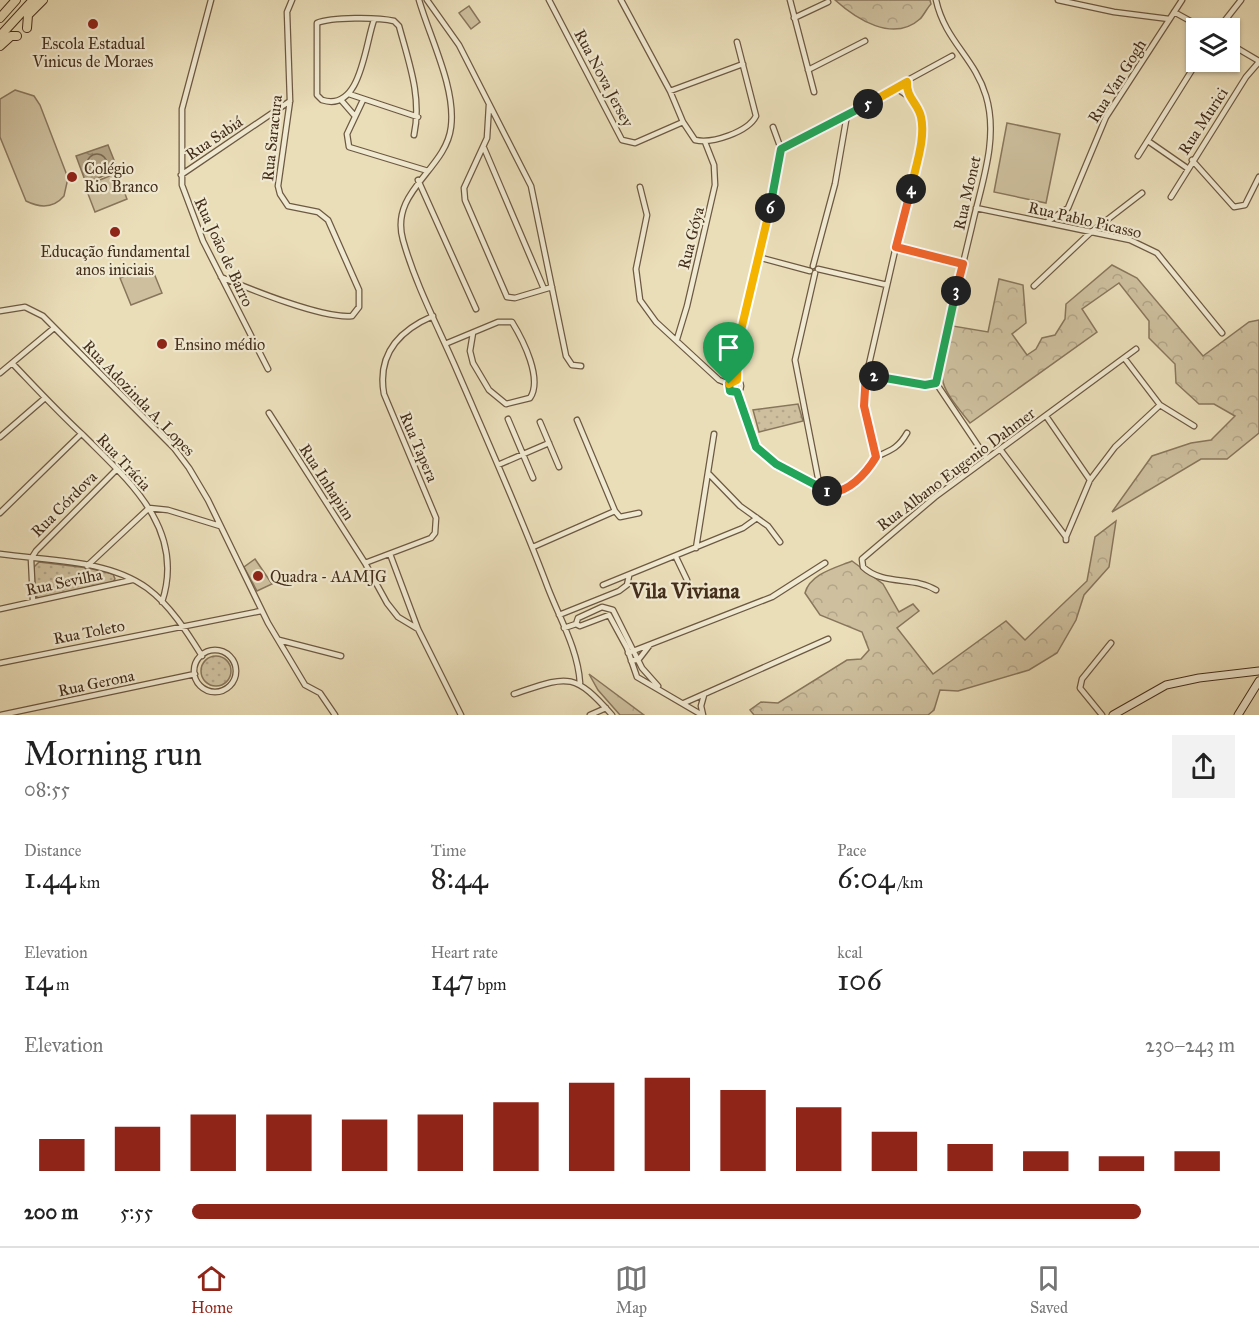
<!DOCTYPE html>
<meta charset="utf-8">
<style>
:root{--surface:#fff;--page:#f2f2f2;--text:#222;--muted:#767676;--line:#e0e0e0;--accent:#8f2418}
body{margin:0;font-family:"IM FELL Great Primer",serif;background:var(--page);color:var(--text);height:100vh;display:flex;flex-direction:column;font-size:22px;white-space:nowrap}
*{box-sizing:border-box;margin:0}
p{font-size:20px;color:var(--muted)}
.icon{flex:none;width:33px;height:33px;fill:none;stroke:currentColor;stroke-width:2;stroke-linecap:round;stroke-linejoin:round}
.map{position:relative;height:715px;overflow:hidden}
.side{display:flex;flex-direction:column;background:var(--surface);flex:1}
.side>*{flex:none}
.controls{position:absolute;left:1186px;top:18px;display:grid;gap:12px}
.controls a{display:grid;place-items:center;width:54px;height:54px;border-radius:0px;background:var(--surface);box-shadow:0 2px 4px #0004;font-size:30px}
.pin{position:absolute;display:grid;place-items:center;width:51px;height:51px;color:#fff;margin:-62px -26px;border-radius:50% 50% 50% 0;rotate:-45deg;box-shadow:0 0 6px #0007}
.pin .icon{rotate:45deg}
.km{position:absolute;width:30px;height:30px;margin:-15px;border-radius:50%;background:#222;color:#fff;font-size:16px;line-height:30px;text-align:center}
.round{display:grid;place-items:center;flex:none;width:63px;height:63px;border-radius:0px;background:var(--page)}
.head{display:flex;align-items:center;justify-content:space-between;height:102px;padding:0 24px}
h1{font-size:33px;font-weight:600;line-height:45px}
.metrics{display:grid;grid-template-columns:repeat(3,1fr);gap:9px;height:102px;padding:6px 24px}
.metrics div{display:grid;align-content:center}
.metrics b{font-size:30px;font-weight:600}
.metrics small{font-size:16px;font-weight:400}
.metrics p{font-size:16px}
.chart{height:168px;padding:12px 24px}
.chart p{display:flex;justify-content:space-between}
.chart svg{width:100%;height:108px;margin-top:6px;stroke:var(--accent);stroke-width:6}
ul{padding:0 24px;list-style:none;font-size:20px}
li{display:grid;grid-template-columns:96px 72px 1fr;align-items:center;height:45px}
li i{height:15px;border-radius:8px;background:var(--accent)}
.tab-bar{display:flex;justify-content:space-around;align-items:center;height:84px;border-top:2px solid var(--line);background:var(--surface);font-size:16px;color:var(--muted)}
.tab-bar a{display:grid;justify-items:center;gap:3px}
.tab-bar .on{color:var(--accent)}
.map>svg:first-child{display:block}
.green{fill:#cec09e;stroke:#88765c;stroke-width:1.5}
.forest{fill:url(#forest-crowns);stroke:#88765c;stroke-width:1.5}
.park{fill:url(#park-dots);stroke:#88765c;stroke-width:1.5}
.water{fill:url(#water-ripples);stroke:#857359;stroke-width:1.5}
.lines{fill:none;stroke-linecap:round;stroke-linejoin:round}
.shore{stroke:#7a684f;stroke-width:1.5}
.street-casing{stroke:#6d5942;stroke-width:7}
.secondary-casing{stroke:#432d1b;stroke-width:9}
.highway-casing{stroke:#432d1b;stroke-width:10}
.street{stroke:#f1ead2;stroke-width:4.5}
.secondary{stroke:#f1ead2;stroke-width:7}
.highway{stroke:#eadeb9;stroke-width:8}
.split-1-casing{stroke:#fff;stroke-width:12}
.split-2-casing{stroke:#fff;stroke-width:12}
.split-3-casing{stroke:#fff;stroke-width:12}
.split-4-casing{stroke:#fff;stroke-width:12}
.split-5-casing{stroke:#fff;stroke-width:12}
.split-6-casing{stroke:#fff;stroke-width:12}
.split-7-casing{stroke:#fff;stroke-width:12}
.split-1{stroke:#22a559;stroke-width:8}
.split-2{stroke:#f0652b;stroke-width:8}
.split-3{stroke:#22a559;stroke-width:8}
.split-4{stroke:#f0652b;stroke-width:8}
.split-5{stroke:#f5b400;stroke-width:8}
.split-6{stroke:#22a559;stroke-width:8}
.split-7{stroke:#f5b400;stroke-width:8}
.poi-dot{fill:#8f2418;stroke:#f1ead2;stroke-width:2}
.labels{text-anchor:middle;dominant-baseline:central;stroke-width:4.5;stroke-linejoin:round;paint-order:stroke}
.poi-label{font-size:16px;fill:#432d1b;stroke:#f1ead2;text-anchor:start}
.street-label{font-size:16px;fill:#432d1b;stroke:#f1ead2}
.district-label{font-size:22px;font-weight:bold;fill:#432d1b;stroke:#f1ead2}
</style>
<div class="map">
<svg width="1259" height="715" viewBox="0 0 1259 715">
<defs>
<pattern id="forest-crowns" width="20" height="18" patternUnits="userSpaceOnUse" patternTransform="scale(1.5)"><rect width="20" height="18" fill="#cec09e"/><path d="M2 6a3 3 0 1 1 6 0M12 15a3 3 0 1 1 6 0" fill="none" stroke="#b2a588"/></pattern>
<pattern id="park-dots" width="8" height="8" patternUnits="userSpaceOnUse" patternTransform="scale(1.5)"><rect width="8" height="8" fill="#cec09e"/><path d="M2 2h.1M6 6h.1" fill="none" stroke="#b2a588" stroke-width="1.8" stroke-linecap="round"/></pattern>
<pattern id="water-ripples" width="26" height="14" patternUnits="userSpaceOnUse" patternTransform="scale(1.5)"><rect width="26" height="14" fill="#b1a283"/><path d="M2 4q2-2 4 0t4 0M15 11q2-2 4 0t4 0" fill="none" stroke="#92846a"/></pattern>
</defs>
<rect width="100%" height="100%" fill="#eadeb9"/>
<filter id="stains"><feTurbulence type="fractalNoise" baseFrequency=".00333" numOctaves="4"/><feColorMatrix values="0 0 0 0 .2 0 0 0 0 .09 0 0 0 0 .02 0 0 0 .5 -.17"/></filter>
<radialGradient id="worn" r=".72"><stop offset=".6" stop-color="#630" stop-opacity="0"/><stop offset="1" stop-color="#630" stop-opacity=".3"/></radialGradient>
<path class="green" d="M469,6L480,22L471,29L459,13Z
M15,90L34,96L40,105L68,178L64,196C53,209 40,208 26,201L0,137V99Z
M1007,123L1060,134L1046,203L994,192Z
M117,173L127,199L95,212L85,186Z
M151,266L162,293L131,305L120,278Z
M255,559L272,584L257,591L244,567Z"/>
<path class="forest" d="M835,0H930L931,4C927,8 924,15 920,19C893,43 856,19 835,0Z
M1112,265L1137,278L1203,356L1249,322L1259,320V433L1227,459H1201L1112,512L1152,456L1191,443L1211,440L1235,416L1214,404H1199L1176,383L1175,364L1149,338V321L1119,283L1082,309L1097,332L970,423C933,377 939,382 953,326L988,332L999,279L1023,285L1026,323L1012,334L1027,355L1036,349L1042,338L1055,335L1065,319L1066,304Z
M1116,521L1109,567L1084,595L1076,620L1057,653L1029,670L958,691L940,690L934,710L928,715H754L750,710L761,702L778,703L847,660L861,659L869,650L862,632L820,615L805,593C810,574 835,568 852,561L883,584L899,612L913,604L919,611L897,628L933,674L1006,621L1025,640L1087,581L1095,537Z
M589,674L644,715H620L598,690Z"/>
<path class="park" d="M798,404L803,421L759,432L753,410Z
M39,562L88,568L113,574L115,579L113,582L39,598L35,596L34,567Z
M201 671a15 15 0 1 1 30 0a15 15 0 1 1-30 0Z"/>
<path class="water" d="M108,145L118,170L86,183L76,156Z"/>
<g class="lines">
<path class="shore" d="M87 164a10 10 0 1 1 20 0a10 10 0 1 1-20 0Z"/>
<g class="street-casing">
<path id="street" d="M211,0L182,109V185L203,241L268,369
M419,0C430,38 456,88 451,127C446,170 389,191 403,240C415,283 437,325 455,366C487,440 520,513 548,588C560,619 578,650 580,683
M427,0L459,45L531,186L566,356L572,365L581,366
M549,0L622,140L635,143L683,122
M621,0L670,91L683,122L695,140C712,144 748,132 756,116L737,42
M790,0L814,92
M936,0C945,41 975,58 986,96C999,139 981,185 972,226C962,269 951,312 941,355L936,383L987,459
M1058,0L1114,12L1169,19
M1174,12L1203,28
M794,18L828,2
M374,20C365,44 361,113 322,100L317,95V23C331,17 378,17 394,21L399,26C409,63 422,97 414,135
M1219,28L1241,0
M1230,44L1259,61
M808,70L865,41
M670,91L743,64
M349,94L418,117
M341,100L354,115
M363,100L347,134L349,147L428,171
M489,105L487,138L464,188L465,200L507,297L515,298L552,287
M1148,141L1187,168
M484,148L544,289
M781,149L952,56
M1138,156L1197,62
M1192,160L1234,207L1245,205L1259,177
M181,175L290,101
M418,180L476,309
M640,187L647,215L636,269L640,300L656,322L719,380L729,384
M1171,197L1246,77L1259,62
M976,208L1130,240L1157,253L1222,333
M1047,222L1068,208L1106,117L1182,0
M896,247L963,264
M758,257L810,271
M813,266L835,184L847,115
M818,269L887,285
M815,273L795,360L820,488
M221,277C250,289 322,319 352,316L359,307V290L328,220L318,212L288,206L280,194L278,186L290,101L287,12L292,0
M1034,286L1090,233L1142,193
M0,311L25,307L43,316L174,448L189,468L208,500L268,623L305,685L320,693L335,715
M677,339L687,306L715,185L714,165L705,142
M445,344L498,322H512C523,340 543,379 530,398L506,404L489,390L473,363L470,351L473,333
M1125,359L1160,405L1194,426
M12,363C35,387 58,412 83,435C129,481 186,529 162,602
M0,373L54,328
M866,374L925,385L936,383
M729 386a6 6 0 1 1 12 0a6 6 0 1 1-12 0Z
M737,380L739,343L780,162L781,149L773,127
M737,392L756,448L776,464L830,492C855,496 862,465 878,456C892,450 899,447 907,433
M269,413L365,563L387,603L398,617L418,629
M1046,416L1090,480
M508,419L533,478
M540,422L559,467
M0,437L45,398
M1000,449L1066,537V540
M876,457L864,406V386L921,137L919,111L908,96L896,88
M498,465L549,443
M709,474L740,506L768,526L780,542
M615,511L620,517L639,513
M0,513L81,434
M1066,537L1090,480L1115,447L1160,405
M533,547L615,511L577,420
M696,548L714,434
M0,554C47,561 107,559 147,588C170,605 187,632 202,656
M390,554L418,629L461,715
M676,557L687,580
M365,563L431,538L435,533L436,518L384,394C377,355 398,331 433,316
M87,566L149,508L168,510L220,526
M603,585L743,528L757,518
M936,590C914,576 883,586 863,567L862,559L935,497L1136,349
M33,601L31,559L36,551L117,469
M0,609L132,580
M559,615L619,591L627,585L629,576
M576,624L578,618L602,607L613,610L642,668L658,686
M564,628L576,624L580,626L609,615L627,648L637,677L702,715
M279,640L341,656
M194 671a21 21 0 1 1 42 0a21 21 0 1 1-42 0Z
M628,653L772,597L825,563
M631,661L639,659L649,646
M0,663L261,611
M514,694C568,676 573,671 612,715
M684,703L828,639
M1,715L195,674
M590,715L606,708
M703,715L701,706L704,695
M1102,715L1080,688L1082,679L1111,643"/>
</g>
<g class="secondary-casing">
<path id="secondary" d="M1113,715L1166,685L1199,678L1259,671
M1238,715L1259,681"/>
</g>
<g class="highway-casing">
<path id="highway" d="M0,18L16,0
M27,28L28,15L43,0
M0,36L33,0
M0,46L11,36H17"/>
</g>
<use href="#street" class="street"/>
<use href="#secondary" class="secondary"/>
<use href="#highway" class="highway"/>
</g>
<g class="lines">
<g class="split-1-casing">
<path id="split-1" d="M729,384L730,391L737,392L756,447L776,464L827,491"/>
</g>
<g class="split-2-casing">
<path id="split-2" d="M827,491C847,496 867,472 876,457L864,406L866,374L874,376"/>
</g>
<g class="split-3-casing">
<path id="split-3" d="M874,376L925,385L936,383L956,291"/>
</g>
<g class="split-4-casing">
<path id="split-4" d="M911,189L896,247L963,264L956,291"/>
</g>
<g class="split-5-casing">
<path id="split-5" d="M868,104L907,82C906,98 918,103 921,117C926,139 915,167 911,189"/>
</g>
<g class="split-6-casing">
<path id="split-6" d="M770,208L781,149L868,104"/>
</g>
<g class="split-7-casing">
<path id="split-7" d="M729,384L737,380L738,343L770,208"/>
</g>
<use href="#split-1" class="split-1"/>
<use href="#split-2" class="split-2"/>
<use href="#split-3" class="split-3"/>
<use href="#split-4" class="split-4"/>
<use href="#split-5" class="split-5"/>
<use href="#split-6" class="split-6"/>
<use href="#split-7" class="split-7"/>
</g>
<g class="poi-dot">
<circle cx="93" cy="24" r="6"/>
<circle cx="72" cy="177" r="6"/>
<circle cx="115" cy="232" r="6"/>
<circle cx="162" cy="344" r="6"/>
<circle cx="258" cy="576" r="6"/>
</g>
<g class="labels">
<g class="poi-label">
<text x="93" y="43" text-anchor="middle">Escola Estadual<tspan x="93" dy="18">Vinicus de Moraes</tspan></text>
<text x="84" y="168">Colégio<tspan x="84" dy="18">Rio Branco</tspan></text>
<text x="115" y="251" text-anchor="middle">Educação fundamental<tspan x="115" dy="18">anos iniciais</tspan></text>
<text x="174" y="344">Ensino médio</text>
<text x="270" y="576">Quadra - AAMJG</text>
</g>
<g class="street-label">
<text transform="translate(604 78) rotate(62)">Rua Nova Jersey</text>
<text transform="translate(1117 81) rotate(-58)">Rua Van Gogh</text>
<text transform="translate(1203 121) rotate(-57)">Rua Murici</text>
<text transform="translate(214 138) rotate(-34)">Rua Sabiá</text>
<text transform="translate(272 138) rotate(-84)">Rua Saracura</text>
<text transform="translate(967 193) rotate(-77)">Rua Monet</text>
<text transform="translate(1085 220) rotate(13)">Rua Pablo Picasso</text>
<text transform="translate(691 238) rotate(-76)">Rua Góya</text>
<text transform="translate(224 252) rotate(65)">Rua João de Barro</text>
<text transform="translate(139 398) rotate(46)">Rua Adozinda A. Lopes</text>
<text transform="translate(419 447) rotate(67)">Rua Tapera</text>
<text transform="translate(124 462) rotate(47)">Rua Trácia</text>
<text transform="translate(956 469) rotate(-37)">Rua Albano Eugenio Dahmer</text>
<text transform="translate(327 482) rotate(57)">Rua Inhapim</text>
<text transform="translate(64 504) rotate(-45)">Rua Córdova</text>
<text transform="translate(64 582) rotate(-12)">Rua Sevilha</text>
<text transform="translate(89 632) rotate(-11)">Rua Toleto</text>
<text transform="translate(96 683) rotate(-12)">Rua Gerona</text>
</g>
<g class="district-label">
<text x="685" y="590">Vila Viviana</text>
</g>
</g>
<rect width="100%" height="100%" filter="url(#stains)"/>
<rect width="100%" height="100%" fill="url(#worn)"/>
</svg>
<div class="controls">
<a><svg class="icon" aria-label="layers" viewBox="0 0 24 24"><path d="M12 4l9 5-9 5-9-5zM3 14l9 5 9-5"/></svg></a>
</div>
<div class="pin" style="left:729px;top:384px;background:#1e9e55"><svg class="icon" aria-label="arrive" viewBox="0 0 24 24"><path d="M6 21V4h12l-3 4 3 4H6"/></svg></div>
<b class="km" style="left:827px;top:491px">1</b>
<b class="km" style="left:874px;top:376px">2</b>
<b class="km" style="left:956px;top:291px">3</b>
<b class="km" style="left:911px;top:189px">4</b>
<b class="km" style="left:868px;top:104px">5</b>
<b class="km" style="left:770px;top:208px">6</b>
</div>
<section class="side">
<div class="head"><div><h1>Morning run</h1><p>08:55</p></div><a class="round"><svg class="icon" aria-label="share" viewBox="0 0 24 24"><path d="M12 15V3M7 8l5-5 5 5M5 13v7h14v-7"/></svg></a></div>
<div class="metrics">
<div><p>Distance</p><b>1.44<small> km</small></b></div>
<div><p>Time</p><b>8:44</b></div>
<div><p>Pace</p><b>6:04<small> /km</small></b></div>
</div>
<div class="metrics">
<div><p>Elevation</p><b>14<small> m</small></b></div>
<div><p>Heart rate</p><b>147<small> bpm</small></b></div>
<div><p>kcal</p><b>106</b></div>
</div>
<div class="chart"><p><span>Elevation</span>230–243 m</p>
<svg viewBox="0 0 160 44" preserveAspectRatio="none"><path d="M5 44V31M15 44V26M25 44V21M35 44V21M45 44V23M55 44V21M65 44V16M75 44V8M85 44V6M95 44V11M105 44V18M115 44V28M125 44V33M135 44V36M145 44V38M155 44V36"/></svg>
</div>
<ul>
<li><b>200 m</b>5:55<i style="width:91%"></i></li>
</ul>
</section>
<nav class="tab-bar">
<a class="on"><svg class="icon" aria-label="home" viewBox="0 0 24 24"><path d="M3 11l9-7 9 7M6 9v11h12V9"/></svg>Home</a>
<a><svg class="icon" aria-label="map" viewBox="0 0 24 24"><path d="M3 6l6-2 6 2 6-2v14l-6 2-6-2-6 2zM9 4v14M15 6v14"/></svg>Map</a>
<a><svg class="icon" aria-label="saved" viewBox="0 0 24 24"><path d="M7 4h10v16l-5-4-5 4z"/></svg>Saved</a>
</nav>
